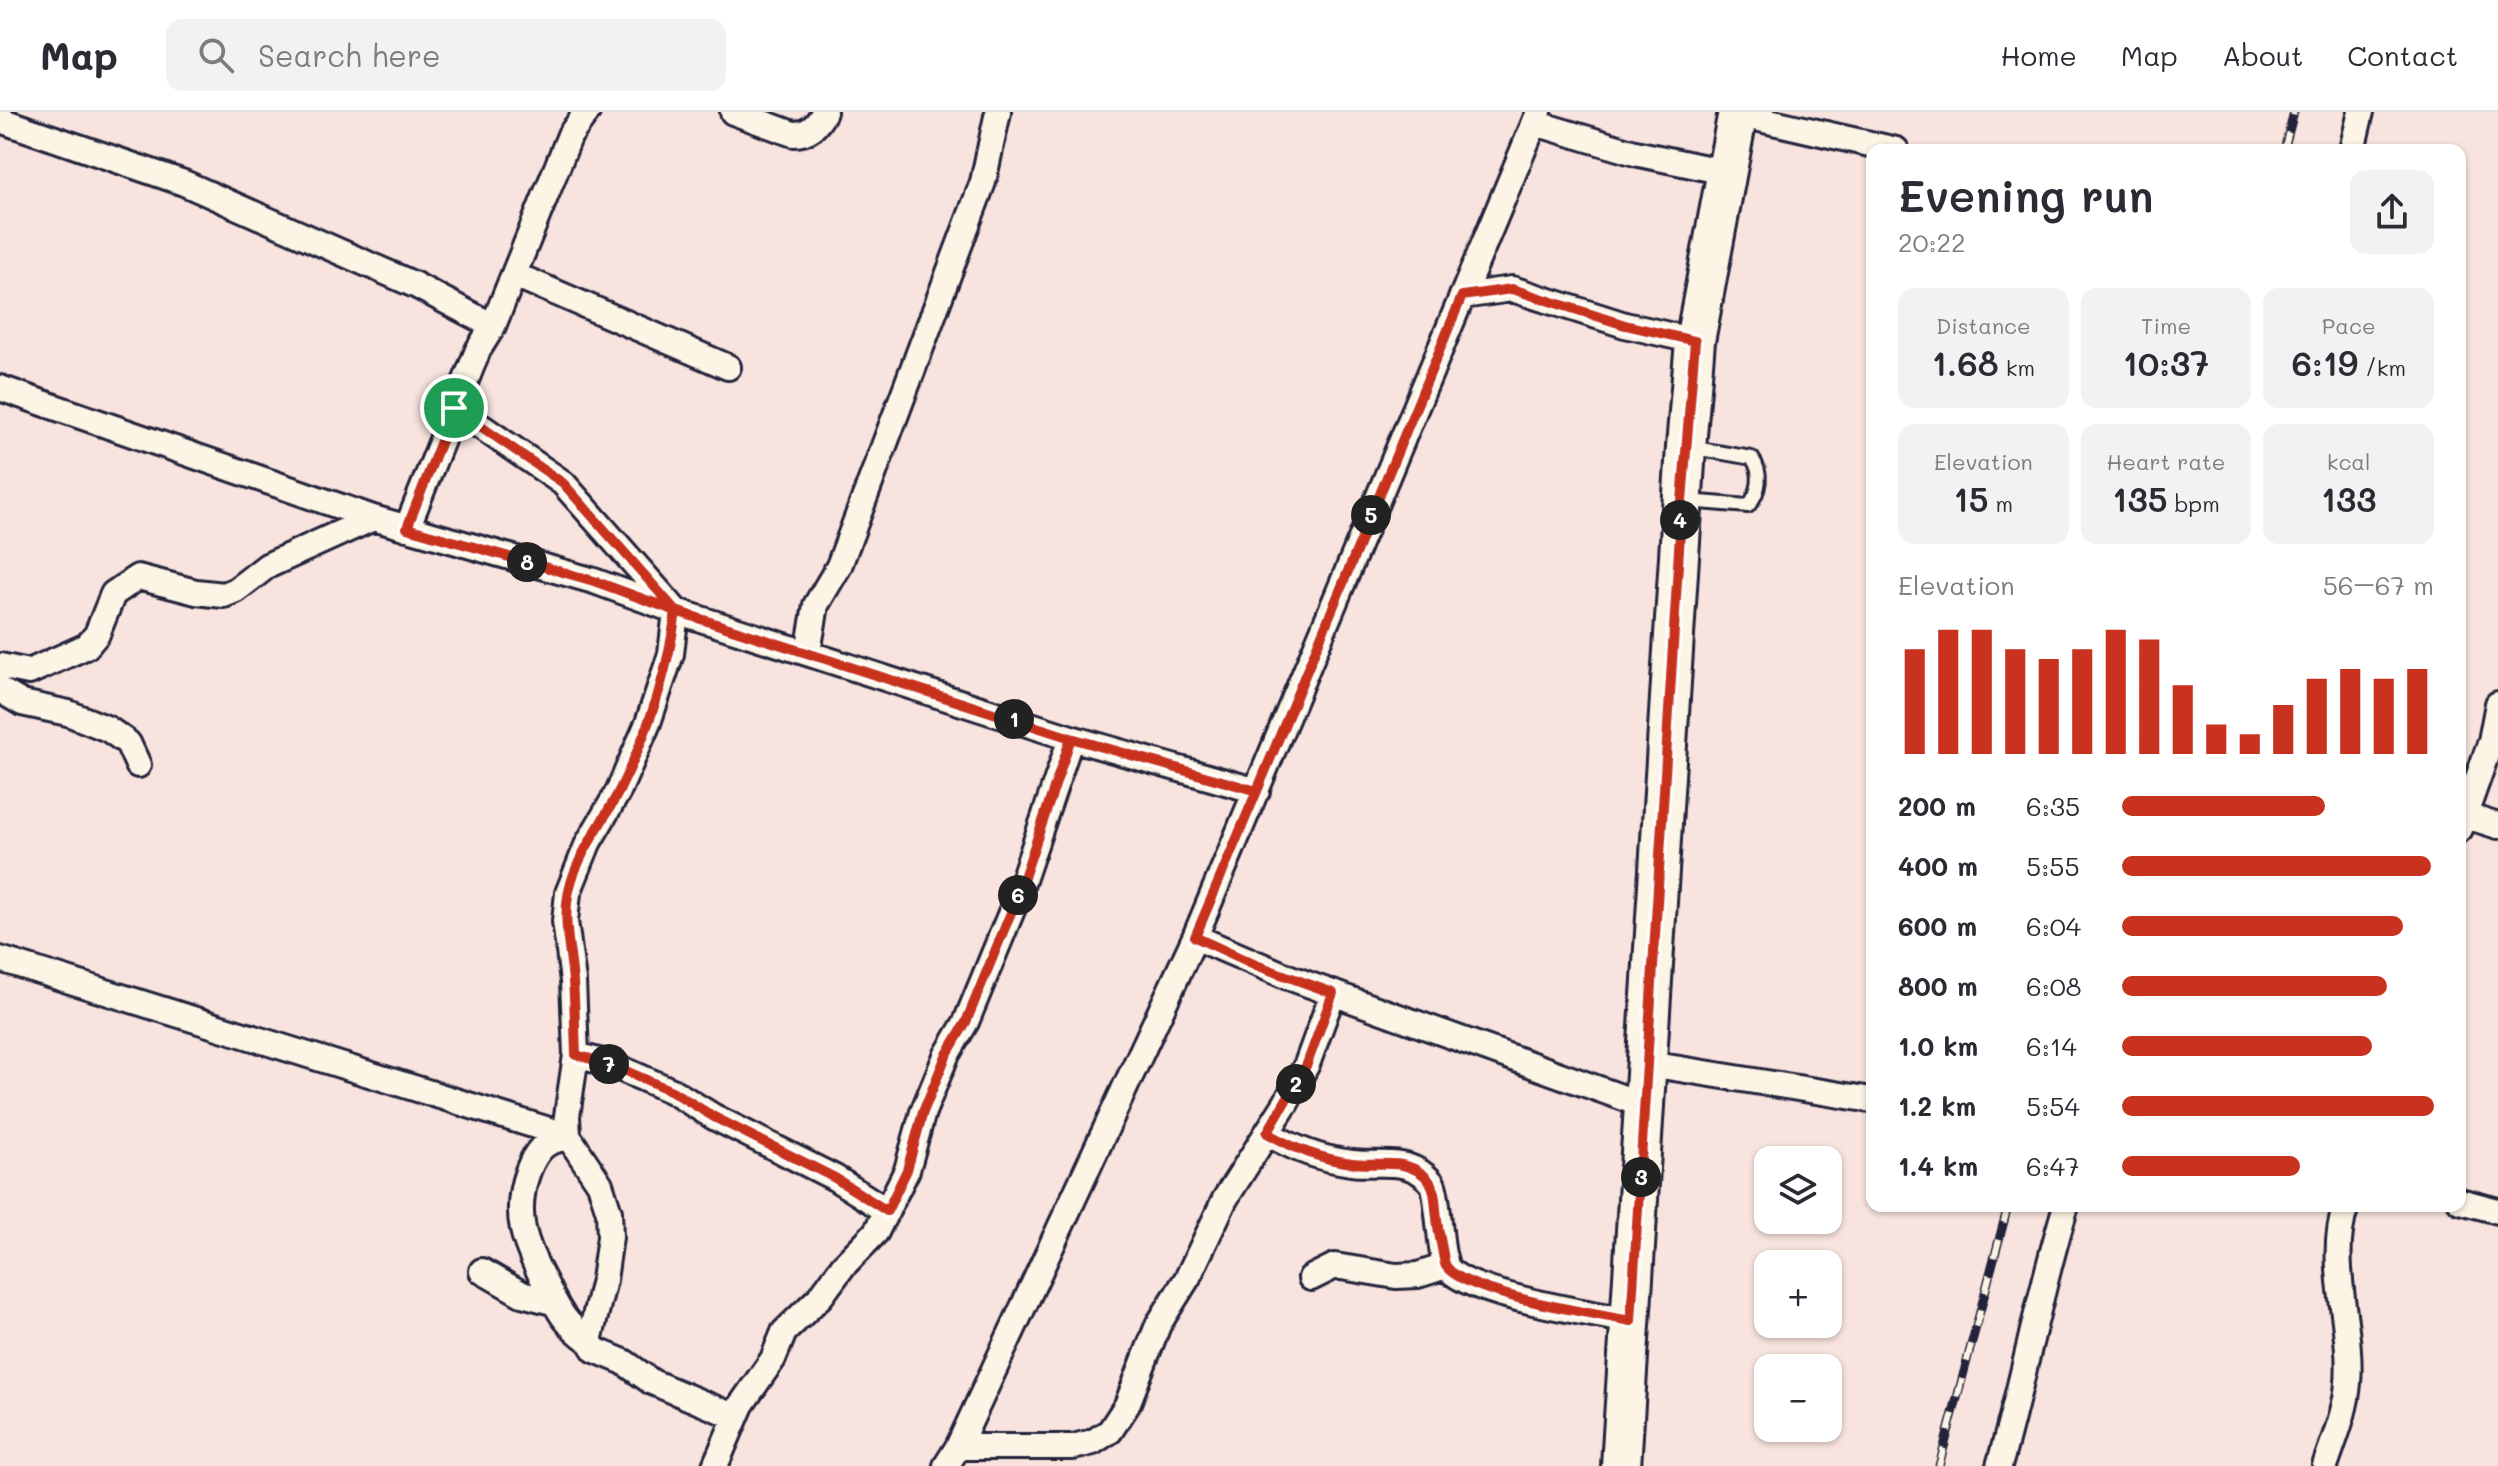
<!DOCTYPE html>
<meta charset="utf-8">
<style>
:root{--surface:#fff;--page:#f2f2f3;--text:#2b2b33;--muted:#7c7c81;--line:#e1e1e2;--accent:#c8321e}
body{margin:0;font-family:Mali,sans-serif;background:var(--page);color:var(--text);height:100vh;display:flex;flex-direction:column;font-size:30px;white-space:nowrap}
*{box-sizing:border-box;margin:0}
p{font-size:26px;color:var(--muted)}
.icon{flex:none;width:44px;height:44px;fill:none;stroke:currentColor;stroke-width:2;stroke-linecap:round;stroke-linejoin:round}
.map{position:relative;flex:1;overflow:hidden}
.panel{position:absolute;left:1866px;top:32px;width:600px;height:1068px;display:flex;flex-direction:column;background:var(--surface);border-radius:16px;box-shadow:0 2px 6px #0004}
.panel>*{flex:none}
.controls{position:absolute;left:1754px;top:1034px;display:grid;gap:16px}
.controls a{display:grid;place-items:center;width:88px;height:88px;border-radius:16px;background:var(--surface);box-shadow:0 2px 6px #0004;font-size:40px}
.pin{position:absolute;display:grid;place-items:center;width:68px;height:68px;color:#fff;margin:-34px;border:4px solid #fff;border-radius:50%;box-shadow:0 2px 8px #0007}
.km{position:absolute;width:40px;height:40px;margin:-20px;border-radius:50%;background:#222;color:#fff;font-size:22px;line-height:40px;text-align:center}
.round{display:grid;place-items:center;flex:none;width:84px;height:84px;border-radius:16px;background:var(--page)}
.overview{display:flex;align-items:center;justify-content:space-between;height:136px;padding:0 32px}
h1{font-size:44px;font-weight:600;line-height:60px}
.stats{display:grid;grid-template-columns:repeat(3,1fr);gap:12px;height:136px;padding:8px 32px}
.stats div{display:grid;align-content:center;border-radius:16px;background:var(--page);text-align:center}
.stats b{font-size:34px;font-weight:600}
.stats small{font-size:22px;font-weight:400}
.stats p{font-size:22px}
.chart{height:224px;padding:16px 32px}
.chart p{display:flex;justify-content:space-between}
.chart svg{width:100%;height:144px;margin-top:8px;stroke:var(--accent);stroke-width:6}
ul{padding:0 32px;list-style:none;font-size:26px}
li{display:grid;grid-template-columns:128px 96px 1fr;align-items:center;height:60px}
li i{height:20px;border-radius:10px;background:var(--accent)}
header{display:flex;align-items:center;gap:48px;box-sizing:border-box;height:112px;padding:0 40px;background:var(--surface);border-bottom:2px solid var(--line)}
header strong{font-size:38px}
nav{display:flex;gap:44px;margin-inline-start:auto;font-size:28px}
.search{width:560px;height:72px;background:var(--page);display:flex;align-items:center;gap:20px;box-sizing:border-box;padding:0 28px;border-radius:16px;color:var(--muted);font-size:30px}
.map>svg:first-child{display:block}
.lines{fill:none;stroke-linecap:round;stroke-linejoin:round}
.service-casing{stroke:#22223b;stroke-width:18}
.minor-casing{stroke:#22223b;stroke-width:30}
.primary-casing{stroke:#22223b;stroke-width:44}
.service{stroke:#fcf5e5;stroke-width:12}
.minor{stroke:#fcf5e5;stroke-width:24}
.primary{stroke:#fcf5e5;stroke-width:38}
.rail-casing{stroke:#22223b;stroke-width:9}
.rail{stroke:#fcf5e5;stroke-width:6;stroke-dasharray:18;stroke-linecap:butt}
.route-casing{stroke:#fff;stroke-width:16}
.route{stroke:#c8321e;stroke-width:10}
</style>
<header>
<strong>Map</strong>
<div class="search"><svg class="icon" aria-label="search" viewBox="0 0 24 24"><circle cx="10" cy="10" r="6"/><path d="M15 15l6 6"/></svg>Search here</div>
<nav><a>Home</a><a>Map</a><a>About</a><a>Contact</a></nav>
</header>
<div class="map">
<svg width="2498" height="1354" viewBox="0 0 2498 1354">
<rect width="100%" height="100%" fill="#f8e3de"/>
<filter id="ink" filterUnits="userSpaceOnUse"><feTurbulence type="fractalNoise" baseFrequency=".0125" numOctaves="2"/><feDisplacementMap in="SourceGraphic" scale="16" xChannelSelector="R" yChannelSelector="G"/><feConvolveMatrix kernelMatrix="1 2 1 2 8 2 1 2 1" color-interpolation-filters="sRGB"/></filter>
<g filter="url(#ink)">
<g class="lines">
<g class="service-casing">
<path id="service" d="M1688,389L1748,394C1760,380 1763,361 1752,346L1689,335"/>
</g>
<g class="minor-casing">
<path id="minor" d="M733,0L793,22C809,22 817,14 824,0
M1738,2L1896,38
M0,8L184,71L415,173L493,214L570,23L587,0
M1535,11L1635,41L1725,60
M2352,38L2361,0
M515,163L728,255
M1462,184L1512,177L1625,213L1695,229
M0,276L373,406L594,469L676,499L1071,626L1257,679
M454,296L563,371L676,499L671,542L648,611L618,680L588,731L568,781L565,809L573,869L576,943L567,1004L568,1024L600,1072L609,1100L610,1125L604,1168L589,1229L595,1238L624,1250L652,1270L736,1305
M407,416L478,238L493,214
M808,540L816,493L839,454L983,70L998,0
M0,554L29,560L87,534L97,522L113,482L138,465L196,480L224,483L236,478L267,454L373,406
M0,578L22,591L68,601L108,617L128,631L138,653
M2460,702L2498,714
M2460,717L2491,629L2498,592
M1195,825L1288,865L1646,994
M0,847L568,1024
M576,943L610,952L672,979L714,1005L835,1066L887,1099
M1649,952L1872,988
M1267,1021C1295,1037 1320,1047 1352,1051C1374,1054 1398,1047 1418,1059C1422,1061 1429,1067 1432,1071C1437,1078 1440,1128 1443,1142C1444,1143 1446,1154 1446,1154C1464,1183 1596,1202 1631,1209
M568,1024C560,1027 551,1029 545,1033C536,1040 532,1049 528,1059C512,1103 525,1133 545,1171C559,1199 563,1210 589,1229
M2460,1089L2498,1099
M482,1159L522,1182L552,1190
M1311,1166L1335,1154L1396,1164L1418,1163L1446,1154
M958,1335H1073L1093,1330L1110,1319L1127,1293L1158,1213L1188,1165L1225,1087L1286,991L1307,952L1333,881
M715,1354L741,1293L773,1247L784,1220L821,1184L843,1154L876,1120L907,1058L923,1000L946,944L966,910L1017,786L1071,626
M946,1354L958,1335L1195,825L1539,0
M1999,1354C2024,1268 2039,1180 2066,1094
M2325,1354C2334,1327 2346,1299 2348,1271C2353,1212 2326,1151 2346,1094"/>
</g>
<g class="primary-casing">
<path id="primary" d="M1621,1354L1686,335L1695,229L1738,0"/>
</g>
<use href="#service" class="service"/>
<use href="#minor" class="minor"/>
<use href="#primary" class="primary"/>
<g class="rail-casing">
<path id="rail" d="M2284,38L2294,0
M1939,1354L2008,1094"/>
</g>
<use href="#rail" class="rail"/>
</g>
</g>
<g class="lines" filter="url(#ink)">
<g class="route-casing">
<path id="route" d="M454,296L563,371L676,499L1071,626L1257,679L1195,825L1256,853L1333,881L1307,952L1267,1021C1295,1037 1320,1047 1352,1051C1374,1054 1398,1047 1418,1059C1438,1071 1434,1086 1437,1106C1438,1119 1441,1130 1443,1142C1444,1146 1444,1151 1446,1154C1464,1182 1596,1202 1631,1209L1682,389L1695,229L1625,213L1512,177L1462,184L1257,679L1071,626L1017,786L966,910L946,944L923,1000L907,1058L887,1099L835,1066L714,1005L672,979L610,952L576,943C575,919 575,894 573,870C571,841 563,813 568,784C574,746 602,713 619,679C647,623 668,561 676,499L594,469L407,416L454,296"/>
</g>
<use href="#route" class="route"/>
</g>
</svg>
<div class="controls">
<a><svg class="icon" aria-label="layers" viewBox="0 0 24 24"><path d="M12 4l9 5-9 5-9-5zM3 14l9 5 9-5"/></svg></a>
<a>+</a>
<a>−</a>
</div>
<div class="pin" style="left:454px;top:296px;background:#1e9e55"><svg class="icon" aria-label="arrive" viewBox="0 0 24 24"><path d="M6 21V4h12l-3 4 3 4H6"/></svg></div>
<b class="km" style="left:1014px;top:607px">1</b>
<b class="km" style="left:1296px;top:972px">2</b>
<b class="km" style="left:1641px;top:1065px">3</b>
<b class="km" style="left:1680px;top:408px">4</b>
<b class="km" style="left:1371px;top:403px">5</b>
<b class="km" style="left:1018px;top:783px">6</b>
<b class="km" style="left:609px;top:952px">7</b>
<b class="km" style="left:527px;top:450px">8</b>
<section class="panel">
<div class="overview"><div><h1>Evening run</h1><p>20:22</p></div><a class="round"><svg class="icon" aria-label="share" viewBox="0 0 24 24"><path d="M12 15V3M7 8l5-5 5 5M5 13v7h14v-7"/></svg></a></div>
<div class="stats">
<div><p>Distance</p><b>1.68<small> km</small></b></div>
<div><p>Time</p><b>10:37</b></div>
<div><p>Pace</p><b>6:19<small> /km</small></b></div>
</div>
<div class="stats">
<div><p>Elevation</p><b>15<small> m</small></b></div>
<div><p>Heart rate</p><b>135<small> bpm</small></b></div>
<div><p>kcal</p><b>133</b></div>
</div>
<div class="chart"><p><span>Elevation</span>56–67 m</p>
<svg viewBox="0 0 160 44" preserveAspectRatio="none"><path d="M5 44V12M15 44V6M25 44V6M35 44V12M45 44V15M55 44V12M65 44V6M75 44V9M85 44V23M95 44V35M105 44V38M115 44V29M125 44V21M135 44V18M145 44V21M155 44V18"/></svg>
</div>
<ul>
<li><b>200 m</b>6:35<i style="width:65%"></i></li>
<li><b>400 m</b>5:55<i style="width:99%"></i></li>
<li><b>600 m</b>6:04<i style="width:90%"></i></li>
<li><b>800 m</b>6:08<i style="width:85%"></i></li>
<li><b>1.0 km</b>6:14<i style="width:80%"></i></li>
<li><b>1.2 km</b>5:54<i style="width:100%"></i></li>
<li><b>1.4 km</b>6:47<i style="width:57%"></i></li>
</ul>
</section>
</div>
